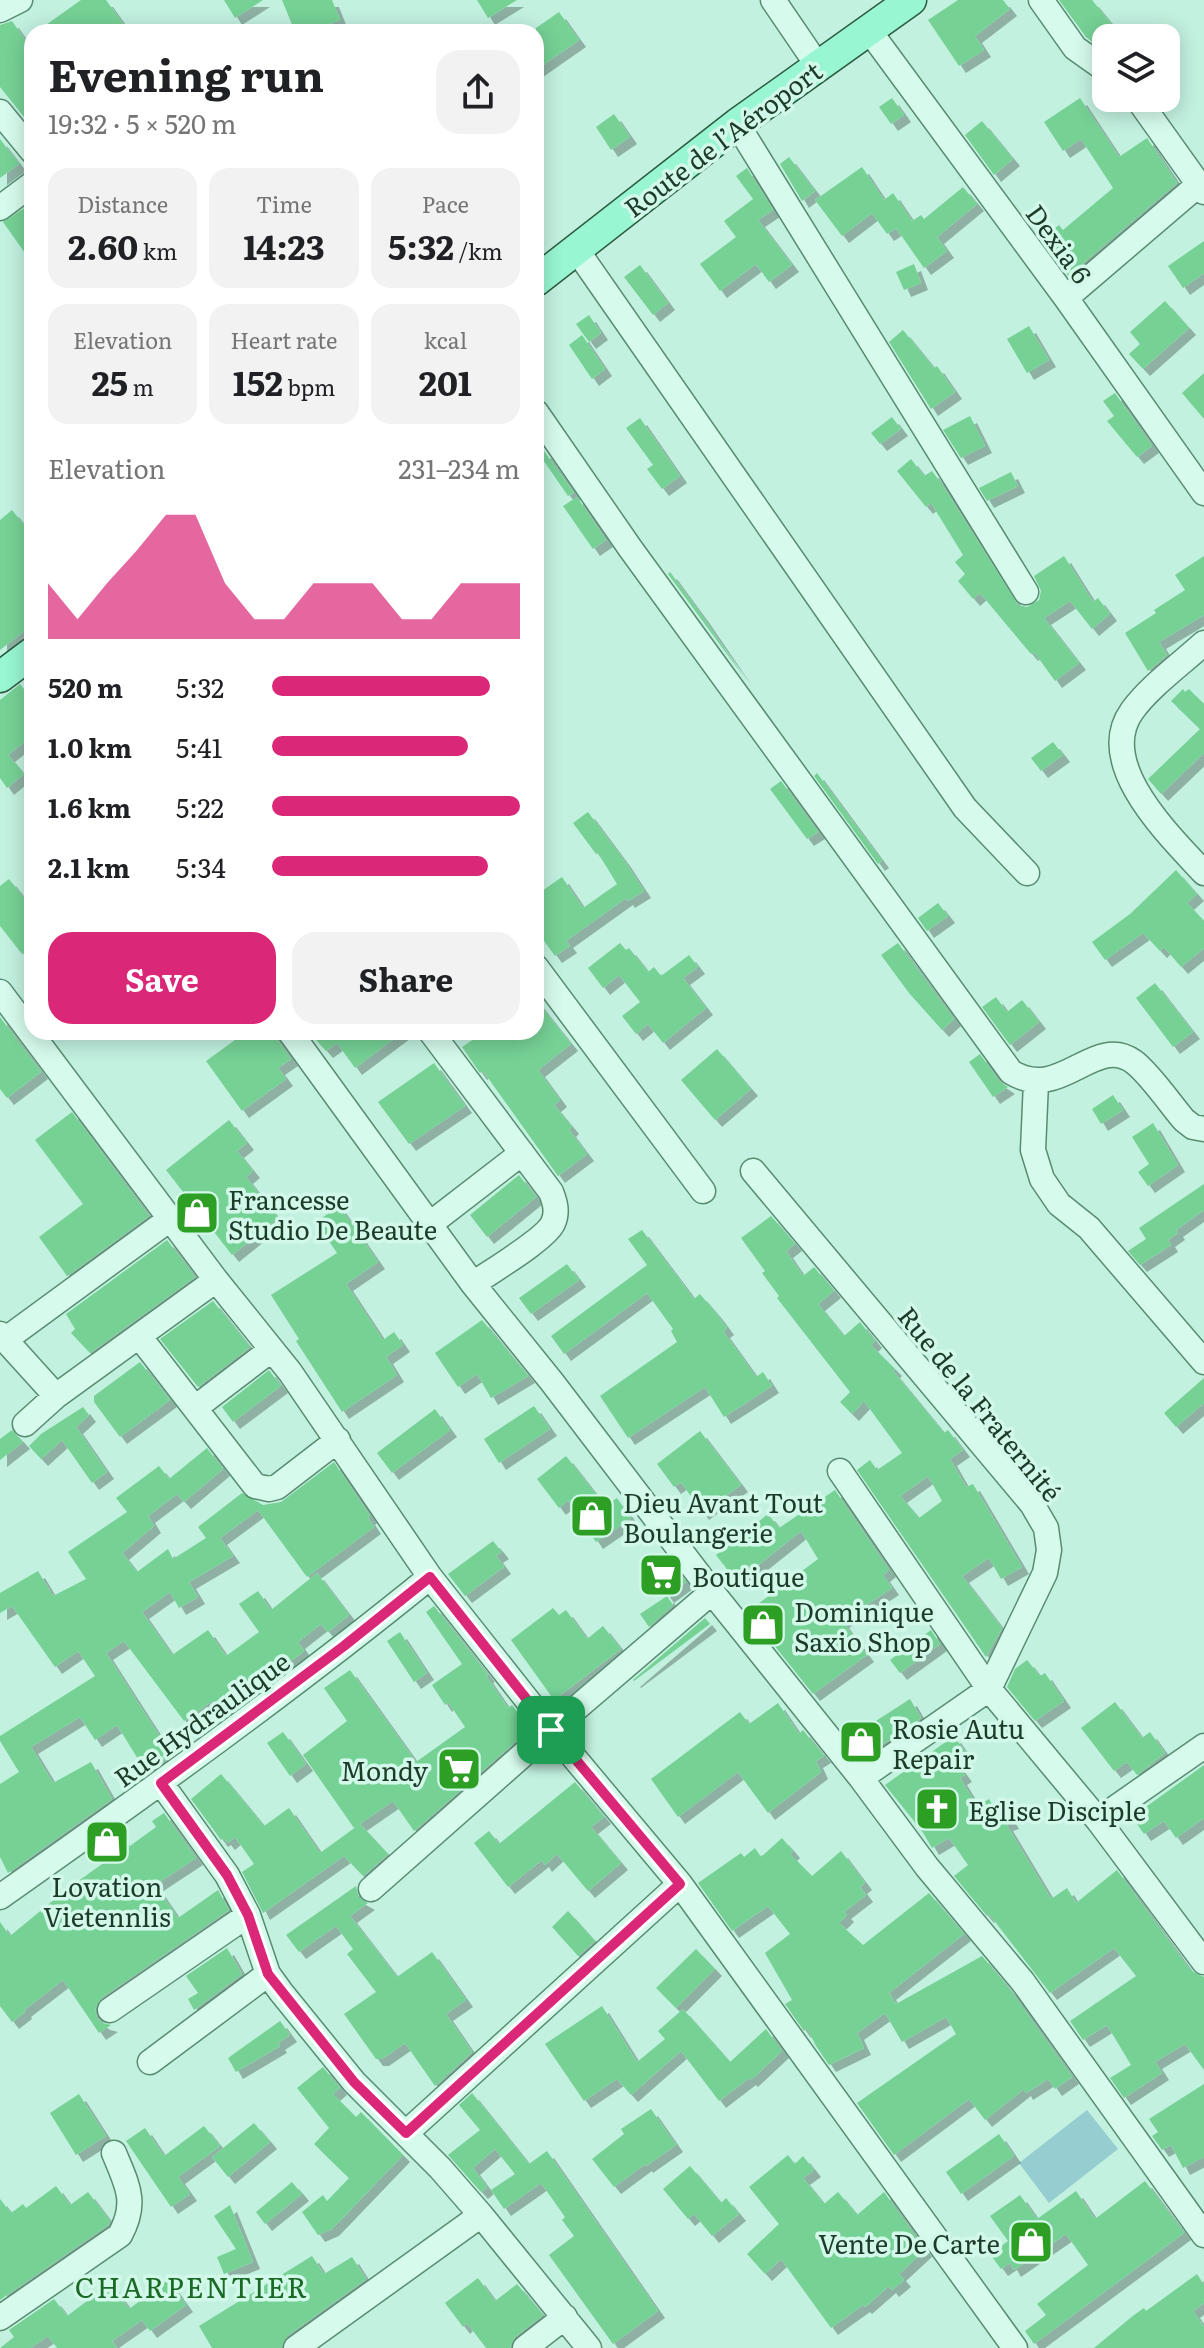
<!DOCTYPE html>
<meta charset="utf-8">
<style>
:root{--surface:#fff;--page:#f2f2f2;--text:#202124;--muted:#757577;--accent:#db2777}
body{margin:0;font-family:Literata,serif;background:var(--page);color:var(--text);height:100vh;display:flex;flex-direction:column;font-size:30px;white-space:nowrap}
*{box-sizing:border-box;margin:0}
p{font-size:26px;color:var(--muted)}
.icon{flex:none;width:44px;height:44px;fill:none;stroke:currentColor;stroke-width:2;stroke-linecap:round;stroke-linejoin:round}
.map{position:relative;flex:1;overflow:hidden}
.side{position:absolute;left:24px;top:24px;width:520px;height:1016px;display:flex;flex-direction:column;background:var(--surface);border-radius:24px;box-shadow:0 4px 20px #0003}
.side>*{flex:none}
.fabs{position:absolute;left:1092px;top:24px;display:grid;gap:16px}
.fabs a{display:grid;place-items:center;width:88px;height:88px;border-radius:16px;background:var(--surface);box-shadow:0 4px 20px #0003;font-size:40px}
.pin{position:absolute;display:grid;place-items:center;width:68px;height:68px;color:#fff;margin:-34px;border-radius:16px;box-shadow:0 4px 12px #0006}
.round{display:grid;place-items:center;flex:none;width:84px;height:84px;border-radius:24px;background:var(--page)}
.headline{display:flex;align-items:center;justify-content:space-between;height:136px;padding:0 24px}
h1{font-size:44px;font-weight:700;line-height:60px}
.metrics{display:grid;grid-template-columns:repeat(3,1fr);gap:12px;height:136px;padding:8px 24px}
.metrics div{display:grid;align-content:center;border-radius:20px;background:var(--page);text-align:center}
.metrics b{font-size:34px;font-weight:700}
.metrics small{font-size:22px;font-weight:400}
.metrics p{font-size:22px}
.chart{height:224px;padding:16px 24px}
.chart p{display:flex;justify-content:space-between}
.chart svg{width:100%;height:144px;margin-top:8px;fill:var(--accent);opacity:.7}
.button{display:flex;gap:16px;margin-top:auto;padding:16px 24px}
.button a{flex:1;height:92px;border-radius:24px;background:var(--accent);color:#fff;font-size:32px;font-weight:700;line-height:92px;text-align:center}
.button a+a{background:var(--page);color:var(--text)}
ul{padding:0 24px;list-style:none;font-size:26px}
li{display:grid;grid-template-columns:128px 96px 1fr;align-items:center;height:60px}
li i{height:20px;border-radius:10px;background:var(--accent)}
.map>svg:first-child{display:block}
.green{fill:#95cdd0}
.building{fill:#76d195;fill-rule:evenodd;filter:url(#shadow)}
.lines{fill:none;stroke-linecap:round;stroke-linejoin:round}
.minor-casing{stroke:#588c70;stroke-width:27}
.major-casing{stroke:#2c593e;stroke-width:33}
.minor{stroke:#d6fbed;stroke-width:24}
.major{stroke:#98f6d2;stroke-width:30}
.route-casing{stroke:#fff;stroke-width:16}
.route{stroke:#db2777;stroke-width:10}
.labels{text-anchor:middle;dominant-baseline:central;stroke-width:7;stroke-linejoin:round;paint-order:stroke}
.street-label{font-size:26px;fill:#1d3b29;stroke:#d2f8ea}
.poi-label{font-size:26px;fill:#1d3b29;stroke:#d2f8ea;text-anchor:start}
.neighbourhood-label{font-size:28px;letter-spacing:2px;fill:#1a6a25;stroke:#d2f8ea}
</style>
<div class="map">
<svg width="1204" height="2348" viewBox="0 0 1204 2348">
<defs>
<filter id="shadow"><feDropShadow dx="7" dy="7" stdDeviation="0" flood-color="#0004"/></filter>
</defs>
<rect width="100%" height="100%" fill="#c2f1e0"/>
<path class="green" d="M1087,2110L1118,2149L1049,2203L1019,2163Z"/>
<path class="building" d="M81,0H106L129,32H36Z
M224,0H263L235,18Z
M282,0H332L340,20L311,32H295Z
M477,0H517L488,18Z
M958,0H1003L1010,9L975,36L984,50L959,66L928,20Z
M1059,0H1092L1123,38H1106L1105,51L1086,37Z
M559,12L579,40L536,70V28Z
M12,21L25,40L32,34V127L0,87V25Z
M892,98L904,115L891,124L879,107Z
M1080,98L1119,157L1147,138L1177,183L1068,276L1042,239L1059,225L1063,230L1113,188L1081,139L1063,151L1044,122Z
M614,114L630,137L611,150L596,127Z
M982,121L1013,159L994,175L965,135Z
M0,139L19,164L0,178Z
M789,157L815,191L802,201L780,164Z
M862,167L884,200L893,193L912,221L921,215L924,219L963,187L977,204L937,237L947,251L924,268L896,228L887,234L872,213L842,236L815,200Z
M747,168L773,210L758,220L792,265L769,282L756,264L720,291L700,264L736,237L724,221L753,199L736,176Z
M32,203V263L3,222Z
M1204,241V273L1183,288L1168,266Z
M914,264L921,283L904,290L896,272Z
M640,265L668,303L653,315L624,277Z
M1165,301L1189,328L1143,369L1129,354L1140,344L1130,332Z
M589,315L601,333L589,342L576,324Z
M1029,326L1049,360L1027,373L1007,339Z
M903,330L934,368L937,366L955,392L931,409L889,342Z
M582,335L605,369L592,379L569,345Z
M1204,373V419L1182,393Z
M1115,393L1152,446L1137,457L1107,421L1114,416L1103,401Z
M970,416L985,446L961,458L943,430Z
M892,417L901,429L880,444L871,433Z
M640,418L680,476L662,489L647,469L653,465L626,428Z
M544,451L574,493L568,496L539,454Z
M911,459L924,476L932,471L941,483L1018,605L1027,607L1039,600L1041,591L1034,576L1064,556L1093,602L1098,598L1110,614L1092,629L1070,601L1044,618L1079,663L1055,681L1034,652L1031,654L980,593L973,599L958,581L965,574L955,562L963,555L931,503L926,507L897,471Z
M1011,472L1018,486L987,501L979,488Z
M577,497L606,540L593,549L563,506Z
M12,510L32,535V625L0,650V520Z
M1204,556V615L1159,642L1167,655L1148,671L1125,633L1156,613L1154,610L1185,590L1175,575Z
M670,572L703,617L746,680L668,574Z
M20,684L32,699V736L8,755L24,774L7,788L0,778V700Z
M1183,689L1185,692L1189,689L1204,704V753L1161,794L1148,779L1200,729L1171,701Z
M1053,742L1063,755L1041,771L1031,758Z
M817,773L882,861L878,864L814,776Z
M781,781L818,832L807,839L770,789Z
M588,812L623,859L644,891L628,901L626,898L566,941L570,946L555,956L536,930V895L562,877L583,908L617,884L598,853L596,854L573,823Z
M1176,870L1197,894L1187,903L1204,921V948L1181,967L1164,947L1160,951L1143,933L1105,960L1092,942L1130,914Z
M9,879L32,908V946L22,954L0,926V886Z
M938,903L948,916L927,931L918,918Z
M620,943L626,950L629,948L648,972L654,967L661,976L689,955L698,967L683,978L706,1008L663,1043L648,1024L636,1034L622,1016L640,1002L619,975L603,988L588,968Z
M898,943L954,1019L942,1030L909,993L881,955Z
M1155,983L1193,1032L1173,1047L1136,998Z
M996,997L1007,1012L1022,1000L1039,1022L1010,1045L982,1007Z
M536,1000L571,1044L538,1070L560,1100L554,1105L572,1127L569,1130L587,1154L558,1176L483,1071L480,1073L462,1047L484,1032H536Z
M0,1017L41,1072L7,1098L0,1089Z
M246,1032H275L278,1041L291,1059L278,1068L286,1079L242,1111L206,1061Z
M309,1032H403L355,1068L337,1043L326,1051Z
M717,1049L751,1089L715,1120L681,1080Z
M980,1054L999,1081L1008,1087L993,1097L969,1062Z
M434,1063L465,1106L409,1144L378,1102Z
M1113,1095L1123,1110L1101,1124L1092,1109Z
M72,1112L149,1216L67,1276L39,1237L83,1204L35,1140Z
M229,1120L247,1143L237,1151L253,1171L246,1177L278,1218L232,1255L166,1170Z
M1153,1123L1178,1165L1148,1186L1138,1172L1149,1164L1132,1137Z
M519,1175L536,1197L487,1237L470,1215Z
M1204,1184V1210L1176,1230L1178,1233L1168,1240L1171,1245L1140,1265L1128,1251L1146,1239L1139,1228Z
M339,1206L378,1262L346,1284L383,1340L394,1332L403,1345L386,1357L397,1375L342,1412L296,1341L299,1339L271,1295L337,1253L316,1222Z
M771,1216L795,1244L786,1251L803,1276L814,1267L834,1291L818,1304L844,1336L860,1322L875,1341L871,1345L895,1369L893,1371L944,1433L948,1430L963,1450L950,1459L966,1487L973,1484L1022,1567L1001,1579L989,1558L962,1576L1002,1628L986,1657L857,1470L870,1460L877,1470L902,1453L864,1401L852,1414L840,1402L850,1392L777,1298L779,1296L762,1273L765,1271L741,1238ZM928,1476L942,1501L919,1518L900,1496Z
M642,1230L694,1299L700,1294L716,1313L727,1328L723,1331L756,1377L763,1372L772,1386L724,1417L705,1387L628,1438L600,1396L677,1342L671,1331L673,1329L647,1293L564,1354L551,1336L647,1265L628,1239Z
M167,1240L195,1277L90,1353L71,1333L75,1329L66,1314Z
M567,1264L579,1280L531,1314L519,1298Z
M213,1301L250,1347L198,1387L160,1339Z
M482,1320L528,1376L491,1398L477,1374L458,1387L435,1353Z
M140,1362L170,1400L120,1437L94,1402V1396Z
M269,1370L281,1386L233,1422L222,1407Z
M1204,1378V1403L1176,1427L1164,1413Z
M534,1406L550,1429L499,1463L484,1439Z
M83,1407L89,1415L76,1427L107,1472L92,1483L62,1440L41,1459L29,1446L41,1434Z
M435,1409L450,1430L392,1473L377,1453Z
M12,1430L23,1442L0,1460V1439Z
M700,1431L741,1485L702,1513L681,1482L674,1487L657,1464Z
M207,1448L223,1469L184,1502L177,1494L148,1516L154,1526L122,1553L137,1572L168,1549L173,1559L206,1538L198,1527L242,1493L263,1505L281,1502L334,1462L370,1516L368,1518L374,1527L307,1577L258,1510L220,1538L233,1556L189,1582L198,1597L179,1608L170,1592L142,1612L172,1655L208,1630L226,1656L259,1632L239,1604L258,1591L271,1610L317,1573L349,1615L328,1632L321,1624L298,1642L304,1651L278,1671L281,1675L225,1717L212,1701L184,1721L124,1641L106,1653L172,1756L146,1772L117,1725L95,1740L80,1717L31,1747L53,1783L91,1762L112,1799L8,1873L0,1857V1784L19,1772L0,1741V1736L95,1676L78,1651L55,1667L12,1606L0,1613V1593L38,1571L53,1596L86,1579L68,1552L127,1512L116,1498L159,1466L169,1479Z
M566,1456L605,1506L617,1498L631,1518L596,1542L568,1500L559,1508L537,1479Z
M835,1490L889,1570L883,1575L892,1588L842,1621L867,1655L813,1694L754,1620L756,1618L750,1610L818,1559L801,1531L737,1582L716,1555L768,1514L779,1528Z
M493,1541L502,1552L496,1556L504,1567L465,1596L448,1574Z
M676,1570L686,1582L667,1596L658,1583Z
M667,1596L673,1605L649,1627L640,1614Z
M434,1606L488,1675L486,1676L508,1708L512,1705L530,1729L414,1831L393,1801L354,1828L303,1755L347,1721L324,1688L350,1670L416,1762L465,1727L448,1702L445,1705L432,1685L462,1664L426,1612Z
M553,1608L559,1615L566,1610L587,1639L603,1626L621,1649L554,1700L511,1640Z
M705,1618L710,1624L634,1681L633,1680Z
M931,1630L940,1644L900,1673L890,1660Z
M400,1632L427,1673L414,1682L387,1641Z
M1027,1660L1040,1676L1045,1673L1064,1701L1035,1721L1007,1687L1015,1669Z
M910,1699L921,1718L864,1757L851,1737Z
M1115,1702L1142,1738L1150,1732L1165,1753L1137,1775L1127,1762L1114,1771L1081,1728Z
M778,1703L799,1734L803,1730L824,1756L816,1761L821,1772L768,1813L738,1772L678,1817L651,1779L740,1712L749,1724Z
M283,1732L306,1764L290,1776L267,1743Z
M954,1736L966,1753L955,1761L965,1775L960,1778L977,1806L989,1799L995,1809L1002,1805L1012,1822L1006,1824L1051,1899L1067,1888L1076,1903L1117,1870L1190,1970L1204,1977V2070L1185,2044L1155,2062L1162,2073L1124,2098L1110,2078L1131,2065L1107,2025L1083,2040L1070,2021L1136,1976L1114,1948L1050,1993L989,1914L987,1916L954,1876L968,1865L949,1838L932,1848L922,1831L885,1785Z
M1204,1765V1818L1176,1838L1164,1821L1144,1834L1132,1817Z
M221,1774L264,1826L289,1808L320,1853L360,1824L388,1854L363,1876L344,1856L263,1913L242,1872L254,1864L235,1837L228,1843L224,1838L221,1840L191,1799Z
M575,1782L604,1817L591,1827L621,1863L588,1891L557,1854L545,1865L542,1860L508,1887L474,1843L489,1831L499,1844Z
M164,1813L196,1858L155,1885L178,1918L218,1890L229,1910L101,1998L95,2010L97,2018L103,2023L111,2025L99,2033L63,1980L24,2010L25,2012L12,2022L0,2006V1922L10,1936L67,1889L112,1857L108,1852L125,1839L130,1846L156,1827L152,1821Z
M782,1838L793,1851L790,1854L812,1876L841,1851L865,1883L860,1887L866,1895L844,1912L847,1915L839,1923L863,1945L929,1893L964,1934L889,1993L896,2004L982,1956L1011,1991L1072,2077L1055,2089L1048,2079L1026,2093L1024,2089L985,2120L969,2099L894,2155L857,2103L956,2034L946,2017L902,2042L885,2013L857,2033L864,2048L829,2065L816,2046L807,2028L804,2031L785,2004L792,2000L765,1953L790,1934L768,1906L732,1931L698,1883L741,1853L744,1857L755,1848L761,1857Z
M356,1886L359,1898L368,1903L350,1916L397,1977L432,1952L466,2000L446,2014L472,2052L435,2086L405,2043L382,2059H376L344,2014L376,1992L347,1954L353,1949L336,1926L299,1952L286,1935Z
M568,1911L595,1941L578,1956L552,1927Z
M227,1948L242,1974L194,2010L188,1999L198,1993L186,1976Z
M696,1949L715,1969L676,2008L656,1988Z
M602,2006L637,2062L665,2039L658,2031L683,2009L730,2062L766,2029L782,2051L751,2080L749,2078L719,2101L681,2051L631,2095L617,2079L584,2101L545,2044Z
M280,2021L290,2035L278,2043L280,2046L236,2072L228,2058Z
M323,2067L340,2088L333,2094L356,2117L361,2112L403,2155L332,2229L318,2235L302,2212L323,2195L327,2201L349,2178L314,2144L329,2128L297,2088Z
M1204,2084V2157L1183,2168L1171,2145L1162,2150L1152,2136L1158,2132L1149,2119Z
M472,2093L529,2164L547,2151L658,2311L613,2344L549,2255L574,2236L562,2220L565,2217L541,2183L504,2209L491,2190L515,2174L495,2149L473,2168L487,2187L481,2192L448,2155L480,2130L459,2105Z
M79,2094L106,2136L76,2155L50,2113Z
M651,2109L676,2145L646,2166L645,2164L614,2187L592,2159L624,2134L621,2129Z
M254,2123L270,2142L228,2177L212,2157Z
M204,2126L220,2146L178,2177L190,2194L171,2207L126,2141L145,2128L164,2156Z
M999,2134L1014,2156L961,2194L946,2172Z
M788,2155L795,2164L803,2156L814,2170L803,2178L824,2204L838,2192L857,2215L884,2192L925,2250L899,2274L904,2280L892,2290L889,2286L865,2307L863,2305L831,2328L781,2259L765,2274L747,2254L779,2224L749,2187Z
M690,2166L721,2203L726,2198L739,2214L712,2236L694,2214L688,2219L663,2189Z
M1145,2181L1184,2233L1034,2344L1025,2331L1046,2315L1037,2304L1088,2265L1066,2234L1014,2270L1010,2263L1001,2269L990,2254L1008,2241L990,2216L1020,2195L1037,2219L1076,2191L1095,2219Z
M292,2182L302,2194L265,2224L256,2212Z
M56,2186L70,2205L88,2192L110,2221L108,2225L0,2300V2199L11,2213L23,2204L26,2208Z
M230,2205L253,2262L224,2274L217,2257L236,2249L214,2216Z
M312,2256L324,2274L352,2257L366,2279L287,2336L281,2348H212L199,2326Z
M1197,2274L1204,2285V2303L1193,2311L1204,2327V2348H1094L1134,2315L1144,2308L1146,2311Z
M478,2278L495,2301L517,2284L543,2315L515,2337L510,2348H486L467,2323L463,2327L445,2303Z
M168,2280L186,2305L150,2331L142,2320L112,2341L117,2348H57L48,2336L30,2348H0L14,2337L9,2330L54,2299L67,2316L111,2283L129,2309Z"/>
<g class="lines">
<g class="minor-casing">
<path id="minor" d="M773,0L818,66
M1041,0L1075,48L1106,70
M0,10L20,0
M868,29L1066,298L1204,493
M1137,98L1204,192
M0,112L32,151
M737,124L1026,592
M0,208L32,184
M576,249L965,808L1027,873
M1066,298L1198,185
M536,412L630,548L1011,1072C1061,1103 1094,1033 1134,1062C1150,1074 1171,1105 1184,1120L1193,1127L1204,1129
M1204,643C1182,663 1149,687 1132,711C1094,764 1170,836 1204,873
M536,967L703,1191
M0,992L216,1280L290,1372L430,1577L551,1730L680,1884L1015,2348
M290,1032L473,1284L552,1382L712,1592L861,1778L927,1867L1023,1982L1204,2235
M431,1032L551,1192C555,1202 558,1212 553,1223C546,1239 490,1272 473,1284
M1036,1082L1033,1150L1042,1179L1059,1204L1089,1228L1204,1362
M753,1171L1032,1504L1046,1528L1049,1550L1045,1573L989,1689L861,1778
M430,1224L522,1153
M0,1334L56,1396L216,1280
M139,1336L255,1486L269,1489L277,1487L338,1440
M6,1339L170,1219
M195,1408L271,1350
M25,1424L56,1396
M840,1471L989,1689L1098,1820L1204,1962
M161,1783L227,1875L248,1915L268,1974L281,1992L354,2082L440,2168L481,2215L589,2348
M1098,1820L1204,1746
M371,1889L551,1730L712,1592
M0,1897C146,1794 291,1690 430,1577
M110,2010L248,1915
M150,2062L268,1974
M406,2133L680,1884
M0,2318L120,2235C138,2202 127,2185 114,2153
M296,2348L481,2215
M525,2348L565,2317"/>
</g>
<g class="major-casing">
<path id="major" d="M536,281L737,124L911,0
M0,677L32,653"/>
</g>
<use href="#minor" class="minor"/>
<use href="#major" class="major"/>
</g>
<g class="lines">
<g class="route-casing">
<path id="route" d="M430,1577L551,1730L680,1884L406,2133L354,2082L268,1974L248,1915L227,1875L161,1783L344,1646Z"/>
</g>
<use href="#route" class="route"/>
</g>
<defs>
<g id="shop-square" transform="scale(2.3)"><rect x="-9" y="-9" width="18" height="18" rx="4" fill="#2d9f24" stroke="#d2f8ea"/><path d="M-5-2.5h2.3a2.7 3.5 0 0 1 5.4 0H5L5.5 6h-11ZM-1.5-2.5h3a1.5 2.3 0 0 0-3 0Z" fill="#fff"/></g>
<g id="supermarket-square" transform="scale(2.3)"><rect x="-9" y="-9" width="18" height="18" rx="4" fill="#2d9f24" stroke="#d2f8ea"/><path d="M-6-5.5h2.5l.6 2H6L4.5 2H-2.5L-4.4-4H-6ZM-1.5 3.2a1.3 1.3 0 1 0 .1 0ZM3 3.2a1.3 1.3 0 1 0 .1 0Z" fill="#fff"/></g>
<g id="church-square" transform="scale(2.3)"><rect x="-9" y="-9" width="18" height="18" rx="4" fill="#2d9f24" stroke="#d2f8ea"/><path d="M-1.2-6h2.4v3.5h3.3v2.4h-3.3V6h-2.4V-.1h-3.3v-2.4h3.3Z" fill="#fff"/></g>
</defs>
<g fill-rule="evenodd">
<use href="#shop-square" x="197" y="1213"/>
<use href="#shop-square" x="592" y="1516"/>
<use href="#supermarket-square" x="661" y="1575"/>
<use href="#shop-square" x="763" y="1625"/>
<use href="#shop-square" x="861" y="1742"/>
<use href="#supermarket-square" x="459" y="1769"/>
<use href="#church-square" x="937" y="1809"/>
<use href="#shop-square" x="107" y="1842"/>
<use href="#shop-square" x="1031" y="2242"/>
</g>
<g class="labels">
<g class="street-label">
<text transform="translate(722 138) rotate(-37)">Route de l’Aéroport</text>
<text transform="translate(1060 243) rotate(54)">Dexia 6</text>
<text transform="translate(981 1403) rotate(51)">Rue de la Fraternité</text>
<text transform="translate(201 1718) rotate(-36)">Rue Hydraulique</text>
</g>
<g class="poi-label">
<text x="228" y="1198">Francesse<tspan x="228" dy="30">Studio De Beaute</tspan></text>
<text x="623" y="1501">Dieu Avant Tout<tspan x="623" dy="30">Boulangerie</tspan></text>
<text x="692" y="1575">Boutique</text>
<text x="794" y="1610">Dominique<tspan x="794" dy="30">Saxio Shop</tspan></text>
<text x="892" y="1727">Rosie Autu<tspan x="892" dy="30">Repair</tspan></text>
<text x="428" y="1769" text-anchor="end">Mondy</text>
<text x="968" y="1809">Eglise Disciple</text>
<text x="107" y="1885" text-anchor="middle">Lovation<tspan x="107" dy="30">Vietennlis</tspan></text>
<text x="1000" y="2242" text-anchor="end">Vente De Carte</text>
</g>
<g class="neighbourhood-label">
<text x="192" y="2286">CHARPENTIER</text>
</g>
</g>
</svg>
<div class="fabs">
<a><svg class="icon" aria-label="layers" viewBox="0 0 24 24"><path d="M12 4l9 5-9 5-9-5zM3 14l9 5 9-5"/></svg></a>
</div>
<div class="pin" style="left:551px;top:1730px;background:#1e9e55"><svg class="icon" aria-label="arrive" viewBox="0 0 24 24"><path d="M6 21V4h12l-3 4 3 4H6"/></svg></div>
<section class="side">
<div class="headline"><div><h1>Evening run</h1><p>19:32 · 5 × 520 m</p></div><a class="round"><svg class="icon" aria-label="share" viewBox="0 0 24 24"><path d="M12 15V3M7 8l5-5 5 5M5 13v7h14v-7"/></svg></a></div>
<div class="metrics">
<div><p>Distance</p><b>2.60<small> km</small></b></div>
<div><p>Time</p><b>14:23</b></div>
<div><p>Pace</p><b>5:32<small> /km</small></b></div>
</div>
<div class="metrics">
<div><p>Elevation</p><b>25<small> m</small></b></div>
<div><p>Heart rate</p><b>152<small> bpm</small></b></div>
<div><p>kcal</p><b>201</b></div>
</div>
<div class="chart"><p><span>Elevation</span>231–234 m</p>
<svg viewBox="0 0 160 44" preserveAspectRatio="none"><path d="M0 44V27L10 38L20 27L30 17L40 6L50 6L60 27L70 38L80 38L90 27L100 27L110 27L120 38L130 38L140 27L150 27L160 27V44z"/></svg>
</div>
<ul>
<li><b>520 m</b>5:32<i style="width:88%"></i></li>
<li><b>1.0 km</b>5:41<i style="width:79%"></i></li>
<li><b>1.6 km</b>5:22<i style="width:100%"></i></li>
<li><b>2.1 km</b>5:34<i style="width:87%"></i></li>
</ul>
<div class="button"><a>Save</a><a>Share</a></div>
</section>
</div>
